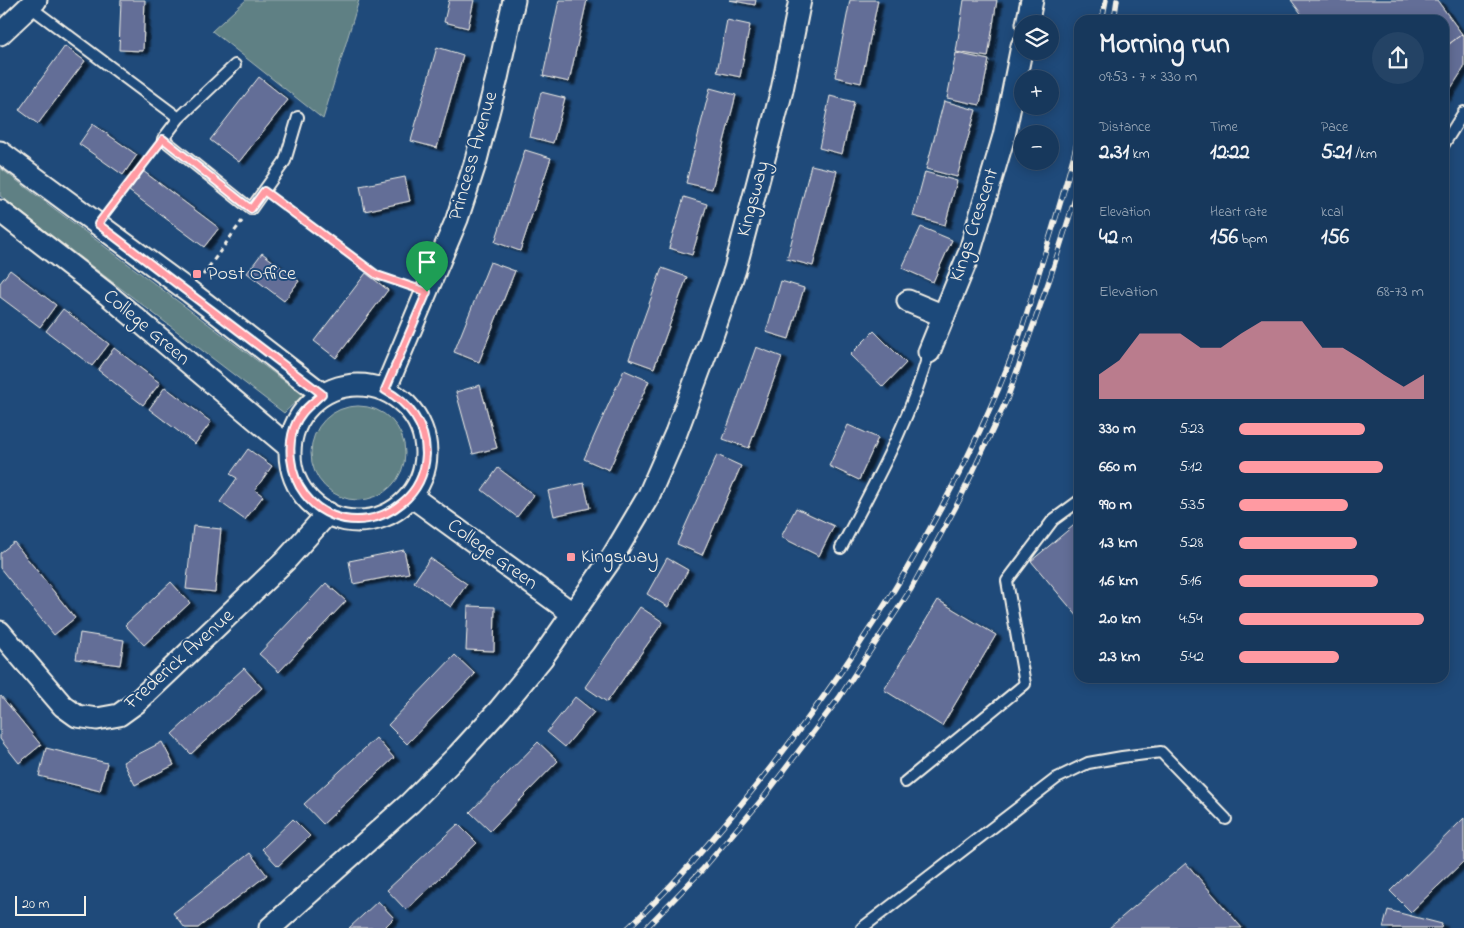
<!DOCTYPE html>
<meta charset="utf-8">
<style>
:root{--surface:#17385c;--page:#244365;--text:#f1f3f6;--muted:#9eacbb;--line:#365272;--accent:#ff9aa2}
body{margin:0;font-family:"Indie Flower",sans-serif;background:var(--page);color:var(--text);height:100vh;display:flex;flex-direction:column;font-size:19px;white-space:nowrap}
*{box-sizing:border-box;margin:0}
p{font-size:16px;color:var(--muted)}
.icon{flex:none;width:28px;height:28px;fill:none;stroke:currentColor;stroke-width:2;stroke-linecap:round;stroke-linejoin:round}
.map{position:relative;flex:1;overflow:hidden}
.side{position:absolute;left:1074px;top:15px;width:375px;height:668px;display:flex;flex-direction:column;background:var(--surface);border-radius:15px;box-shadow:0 2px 12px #0003,0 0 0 1px var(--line)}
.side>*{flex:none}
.controls{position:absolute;left:1014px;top:15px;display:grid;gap:10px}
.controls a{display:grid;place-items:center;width:45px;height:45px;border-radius:50%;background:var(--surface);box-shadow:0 2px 12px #0003,0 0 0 1px var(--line);font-size:25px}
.scale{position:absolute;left:15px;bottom:12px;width:71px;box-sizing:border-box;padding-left:5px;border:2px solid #f4f1e8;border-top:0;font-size:14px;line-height:18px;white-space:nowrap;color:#f4f1e8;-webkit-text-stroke:4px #1f4a7a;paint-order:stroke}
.pin{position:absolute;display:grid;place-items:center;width:42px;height:42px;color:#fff;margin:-51px -21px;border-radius:50% 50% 50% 0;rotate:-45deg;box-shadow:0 0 5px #0007}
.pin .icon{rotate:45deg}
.round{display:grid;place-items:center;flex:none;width:52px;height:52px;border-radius:26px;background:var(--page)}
.summary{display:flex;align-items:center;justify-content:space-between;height:85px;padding:0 25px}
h1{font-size:28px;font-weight:700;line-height:38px}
.stats{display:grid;grid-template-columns:repeat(3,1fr);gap:8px;height:85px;padding:5px 25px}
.stats div{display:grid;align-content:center}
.stats b{font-size:21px;font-weight:700}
.stats small{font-size:14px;font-weight:400}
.stats p{font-size:14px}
.chart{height:140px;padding:10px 25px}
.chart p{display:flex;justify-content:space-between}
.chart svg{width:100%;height:90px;margin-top:5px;fill:var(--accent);opacity:.7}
ul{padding:0 25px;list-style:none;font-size:16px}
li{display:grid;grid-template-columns:80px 60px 1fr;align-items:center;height:38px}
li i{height:12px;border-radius:6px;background:var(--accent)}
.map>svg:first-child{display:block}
.green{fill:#5e8084;stroke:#a9b8b6}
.building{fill:#646e97;stroke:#f4f1e8;filter:url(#shadow)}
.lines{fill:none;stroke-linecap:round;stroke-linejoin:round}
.service-casing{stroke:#f4f1e8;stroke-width:14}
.minor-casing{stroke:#f4f1e8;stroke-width:25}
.path{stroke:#f4f1e8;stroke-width:3;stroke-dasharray:5 4;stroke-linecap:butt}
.service{stroke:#1f4a7a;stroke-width:10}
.minor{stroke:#1f4a7a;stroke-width:21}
.rail-casing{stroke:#f4f1e8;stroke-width:5.5}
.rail{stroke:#1f4a7a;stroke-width:4;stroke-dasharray:11;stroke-linecap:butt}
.route-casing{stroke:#fff;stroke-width:10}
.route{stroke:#ff9aa2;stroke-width:6}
.poi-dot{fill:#ff9aa2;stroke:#1f4a7a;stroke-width:2}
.labels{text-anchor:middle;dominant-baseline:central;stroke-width:4;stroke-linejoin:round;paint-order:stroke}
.street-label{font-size:20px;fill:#f4f1e8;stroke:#1f4a7a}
.poi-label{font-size:20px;fill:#f4f1e8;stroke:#1f4a7a;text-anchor:start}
</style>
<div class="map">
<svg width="1464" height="928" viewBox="0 0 1464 928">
<defs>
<filter id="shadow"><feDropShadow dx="5.5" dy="3" stdDeviation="1" flood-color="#0009"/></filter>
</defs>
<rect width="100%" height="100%" fill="#1f4a7a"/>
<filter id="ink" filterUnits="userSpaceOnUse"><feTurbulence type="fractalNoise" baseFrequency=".02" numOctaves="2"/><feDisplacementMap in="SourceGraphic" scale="10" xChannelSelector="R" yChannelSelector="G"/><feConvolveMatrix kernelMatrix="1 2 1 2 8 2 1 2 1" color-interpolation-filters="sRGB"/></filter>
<g filter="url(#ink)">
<path class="green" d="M246,0H359L323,119L212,31Z
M0,168L303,395L284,413L0,196Z
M311 453a47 47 0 1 1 94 0a47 47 0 1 1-94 0Z"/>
<path class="building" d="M121,0H145L143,51L119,50Z
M449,0H474L468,28L444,22Z
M559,0H587L569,82L543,76Z
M729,0H756L755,5Z
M850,0H878L861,83L835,77Z
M964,0H997L988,57L956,52Z
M1291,0H1437L1462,34L1444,48V20H1306Z
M727,20L750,25L740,77L717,72Z
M1462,34L1464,36V68L1444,99V48Z
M65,46L85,61L38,124L19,110Z
M437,47L463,55L437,148L411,141Z
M956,53L989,60L980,105L947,98Z
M259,77L288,100L239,162L210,140Z
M710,88L736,95L712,189L686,183Z
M541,92L565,98L553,143L530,137Z
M830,96L854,102L842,154L819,148Z
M944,101L976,110L957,177L926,169Z
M93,124L137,155L123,175L79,144Z
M525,150L551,158L520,251L495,242Z
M811,165L837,171L813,266L787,259Z
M143,171L219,228L204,247L129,191Z
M925,172L957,181L945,225L913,216Z
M405,177L410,201L365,211L360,186Z
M684,197L707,204L692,255L669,248Z
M921,227L952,240L933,282L902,268Z
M262,253L299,281L284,301L247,273Z
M490,262L515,271L479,362L454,352Z
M662,268L687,277L654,368L629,359Z
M10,270L56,305L40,327L0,297V283Z
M366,273L388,290L336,358L314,341Z
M781,281L804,288L789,339L766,332Z
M63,309L109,344L92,366L46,331Z
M874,331L906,363L883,387L850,355Z
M756,347L782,357L749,448L723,439Z
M114,348L160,383L143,405L98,370Z
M624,370L649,381L609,470L584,459Z
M480,385L497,448L473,454L456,392Z
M165,387L211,422L195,444L149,409Z
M848,425L878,438L859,480L829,466Z
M248,449L272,466L255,490L263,496L245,520L220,502L237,478L230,474Z
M717,455L741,466L702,555L677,544Z
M498,468L534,495L517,517L482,490Z
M584,483L590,508L554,516L548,491Z
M796,508L834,526L819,556L781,537Z
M1079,521V618L1031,561Z
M193,526L221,529L215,592L186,589Z
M14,542L75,618L54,635L0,568V553Z
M404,550L409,573L353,584L349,561Z
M430,558L467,584L451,607L414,582Z
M667,558L688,570L668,607L647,594Z
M171,582L190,603L144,645L125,625Z
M326,583L346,601L279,672L259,654Z
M938,600L996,635L942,726L884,690Z
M468,606L495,607L494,651L466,650Z
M640,607L663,622L607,702L585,687Z
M80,633L124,640L120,665L76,659Z
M455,655L475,674L407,744L388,725Z
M244,668L262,688L191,754L172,734Z
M1,696L41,745L19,763L0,739V697Z
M575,697L594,712L565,747L547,732Z
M376,738L394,758L323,824L304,804Z
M162,742L174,765L135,785L123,762Z
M538,742L558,761L490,831L470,812Z
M46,748L107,763L100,791L39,776Z
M1464,818V861L1411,912L1390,891Z
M293,819L310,836L278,866L262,849Z
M458,824L477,843L406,910L387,890Z
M250,853L267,875L198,928H185L173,913Z
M1186,863L1242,928H1109Z
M378,901L394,918L384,928H349Z
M1388,910L1442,924L1441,928H1383Z"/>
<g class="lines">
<g class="service-casing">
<path id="service" d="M29,6L179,118L163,139L251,209L285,161L298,117
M179,118L235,65
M1444,144L1464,112
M841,548C874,484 910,421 929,352
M905,782L1025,684L1007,581L1053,520L1079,501
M862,928L1057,778L1088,763L1122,757L1161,752L1226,819"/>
</g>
<g class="minor-casing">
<path id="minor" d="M1027,24L1032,0
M0,34L36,0
M0,152L190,292L322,394
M0,211L107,294L290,448
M908,301L944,316
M929,352L969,254L1004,136L1022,46
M290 453a68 68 0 1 1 136 0a68 68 0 1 1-136 0Z
M385,390L457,219L475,164L497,78L514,0
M411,496L572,613
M0,632L63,706L77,716L97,719L119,715L137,702L285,561L328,513
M270,928L410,803L458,755L500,709L542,658L613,556L648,497L676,433L711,339L735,269L782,90L800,0"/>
</g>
<path class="path" d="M276,201L377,275L406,285
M112,206L154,151
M203,275L242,221"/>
<use href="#service" class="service"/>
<use href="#minor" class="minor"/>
<g class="rail-casing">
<path id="rail" d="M1102,20L1106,0
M1114,20L1117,0
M628,928C679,881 724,826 767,772C867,645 957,499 1015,348C1025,322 1032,295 1040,269C1054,224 1068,180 1079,135
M646,928L702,870L764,797L839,698L911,589L960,499L1007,399L1050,278L1079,186"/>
</g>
<use href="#rail" class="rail"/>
</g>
</g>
<g class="lines" filter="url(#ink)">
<g class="route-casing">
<path id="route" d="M163,139L251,209L264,191L377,275L427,292L385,390C409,403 426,425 426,454C425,473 418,490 402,503C359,539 297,515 291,459C289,443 292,425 303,412C308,406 316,400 322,394L98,224Z"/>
</g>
<use href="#route" class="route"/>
</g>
<g class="poi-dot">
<rect x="192" y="269" width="10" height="10" rx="2.5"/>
<rect x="566" y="552" width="10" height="10" rx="2.5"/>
</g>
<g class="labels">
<g class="street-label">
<text transform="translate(474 156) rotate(-74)">Princess Avenue</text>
<text transform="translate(754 199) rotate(-75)">Kingsway</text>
<text transform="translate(975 225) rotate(-72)">Kings Crescent</text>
<text transform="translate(146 328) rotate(40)">College Green</text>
<text transform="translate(492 555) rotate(36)">College Green</text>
<text transform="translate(180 660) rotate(-42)">Frederick Avenue</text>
</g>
<g class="poi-label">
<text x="207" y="274">Post Office</text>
<text x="581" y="557">Kingsway</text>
</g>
</g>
</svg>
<div class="controls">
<a><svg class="icon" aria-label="layers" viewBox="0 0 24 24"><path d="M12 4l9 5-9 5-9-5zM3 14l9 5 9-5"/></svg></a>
<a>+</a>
<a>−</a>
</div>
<div class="scale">20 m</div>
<div class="pin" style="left:427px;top:292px;background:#1e9e55"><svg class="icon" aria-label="arrive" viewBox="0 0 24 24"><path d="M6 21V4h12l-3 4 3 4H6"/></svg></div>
<section class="side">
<div class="summary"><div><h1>Morning run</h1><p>09:53 · 7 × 330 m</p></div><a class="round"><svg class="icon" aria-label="share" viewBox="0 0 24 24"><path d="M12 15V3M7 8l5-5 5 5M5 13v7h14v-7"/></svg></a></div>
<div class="stats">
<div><p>Distance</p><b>2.31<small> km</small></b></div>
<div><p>Time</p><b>12:22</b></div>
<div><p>Pace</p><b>5:21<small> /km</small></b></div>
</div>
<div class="stats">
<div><p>Elevation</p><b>42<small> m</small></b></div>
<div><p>Heart rate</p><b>156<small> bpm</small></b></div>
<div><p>kcal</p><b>156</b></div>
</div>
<div class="chart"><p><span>Elevation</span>68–73 m</p>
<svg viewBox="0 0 160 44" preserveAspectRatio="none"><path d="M0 44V32L10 25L20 12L30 12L40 12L50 19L60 19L70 12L80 6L90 6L100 6L110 19L120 19L130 25L140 32L150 38L160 32V44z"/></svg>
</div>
<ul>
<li><b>330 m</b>5:23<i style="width:68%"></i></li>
<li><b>660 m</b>5:12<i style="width:78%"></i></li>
<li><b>990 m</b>5:35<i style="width:59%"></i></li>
<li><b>1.3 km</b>5:28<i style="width:64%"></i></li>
<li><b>1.6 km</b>5:16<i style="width:75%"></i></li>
<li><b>2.0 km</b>4:54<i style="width:100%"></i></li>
<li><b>2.3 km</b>5:42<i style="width:54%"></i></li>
</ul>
</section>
</div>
